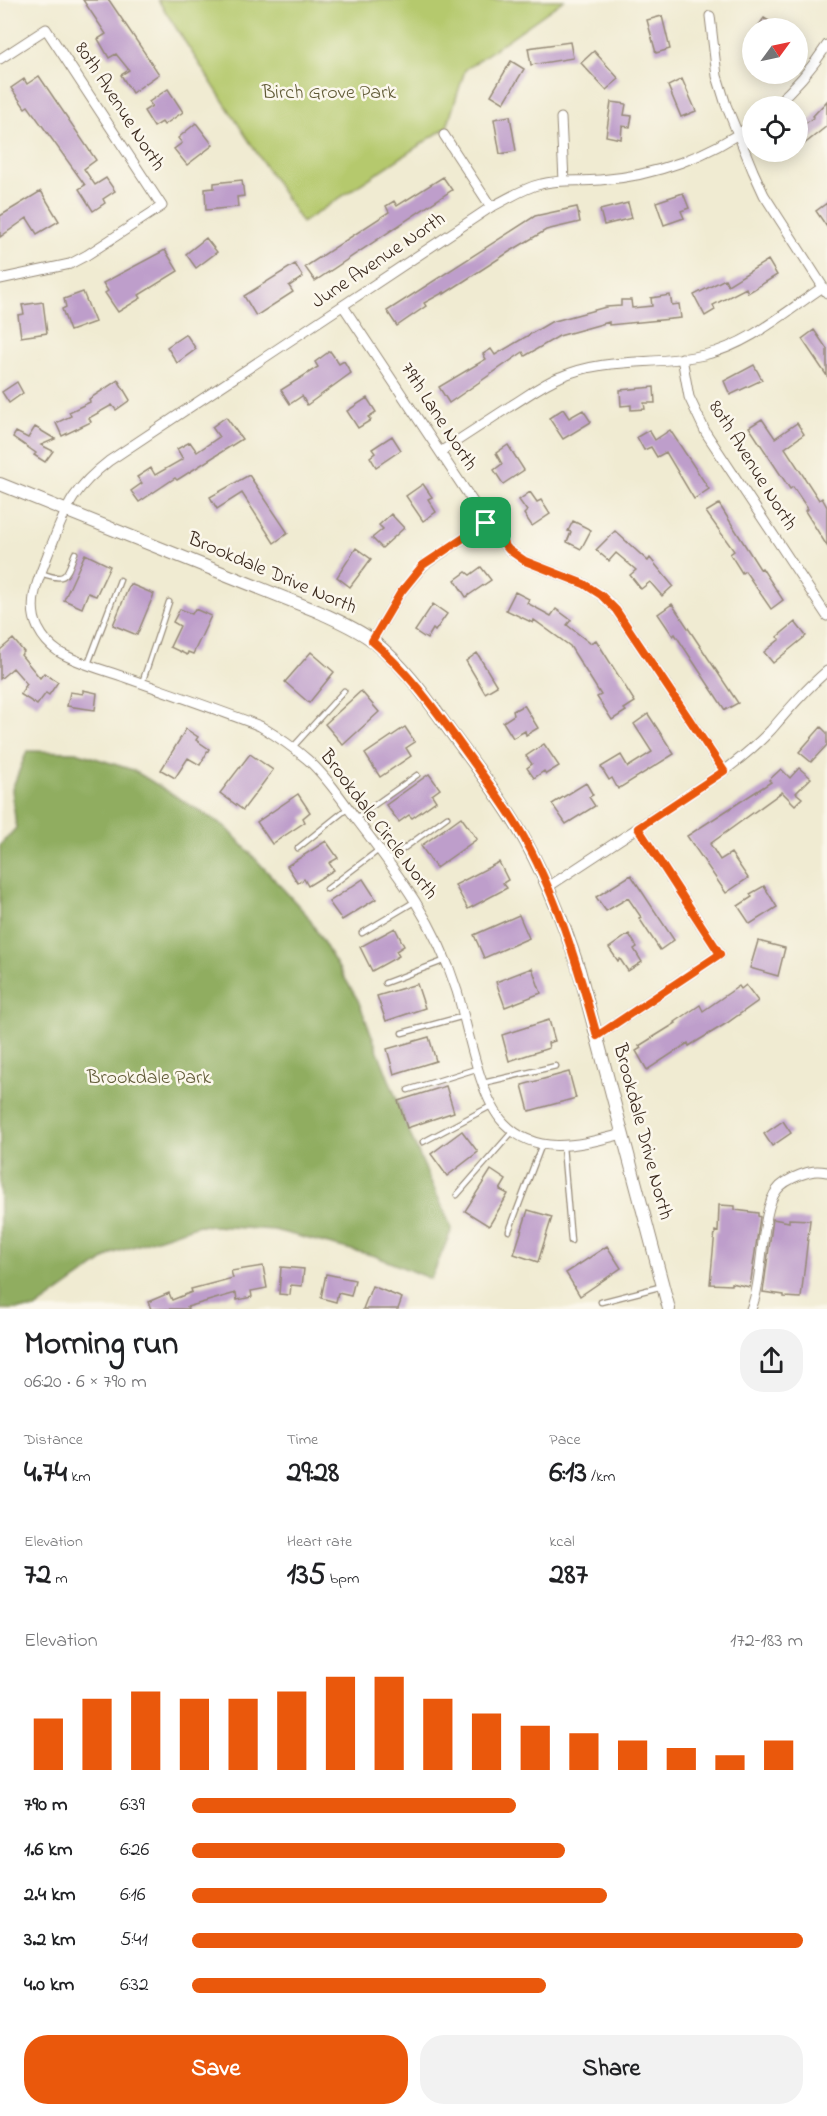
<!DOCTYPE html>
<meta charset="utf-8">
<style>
:root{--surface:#fff;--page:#f2f2f2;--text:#202124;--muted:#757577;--accent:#ea580c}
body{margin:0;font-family:"Indie Flower",sans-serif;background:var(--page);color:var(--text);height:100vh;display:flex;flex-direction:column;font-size:22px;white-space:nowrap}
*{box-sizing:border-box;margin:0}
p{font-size:20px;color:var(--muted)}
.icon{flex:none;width:33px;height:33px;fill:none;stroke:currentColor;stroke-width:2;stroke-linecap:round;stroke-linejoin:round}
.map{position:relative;height:1309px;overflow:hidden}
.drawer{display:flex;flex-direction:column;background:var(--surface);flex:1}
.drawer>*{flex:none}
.needle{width:39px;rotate:57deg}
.tools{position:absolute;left:742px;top:18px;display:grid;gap:12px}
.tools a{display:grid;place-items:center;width:66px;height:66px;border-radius:50%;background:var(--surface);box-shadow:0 3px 15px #0003;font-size:30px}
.pin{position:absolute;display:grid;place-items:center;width:51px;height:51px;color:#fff;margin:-26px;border-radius:12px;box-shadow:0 3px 9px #0006}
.round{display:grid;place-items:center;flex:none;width:63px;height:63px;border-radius:24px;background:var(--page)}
.summary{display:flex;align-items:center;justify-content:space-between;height:102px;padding:0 24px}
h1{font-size:33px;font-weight:800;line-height:45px}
.metrics{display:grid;grid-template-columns:repeat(3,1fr);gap:9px;height:102px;padding:6px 24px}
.metrics div{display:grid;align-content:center}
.metrics b{font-size:30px;font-weight:800}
.metrics small{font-size:16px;font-weight:400}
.metrics p{font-size:16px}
.chart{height:168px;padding:12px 24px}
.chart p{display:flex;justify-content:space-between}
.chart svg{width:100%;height:108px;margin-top:6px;stroke:var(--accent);stroke-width:6}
.primary-button{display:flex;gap:12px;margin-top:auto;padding:12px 24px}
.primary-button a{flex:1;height:69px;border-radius:24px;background:var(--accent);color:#fff;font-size:24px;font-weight:800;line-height:69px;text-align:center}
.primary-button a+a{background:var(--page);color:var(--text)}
ul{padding:0 24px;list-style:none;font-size:20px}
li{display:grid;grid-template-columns:96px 72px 1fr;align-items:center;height:45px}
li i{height:15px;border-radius:8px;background:var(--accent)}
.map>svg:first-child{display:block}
.green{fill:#b5c96d;stroke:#787a46;stroke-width:1.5}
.forest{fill:#90ad60;stroke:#666c3f;stroke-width:1.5}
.building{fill:#be9ecb}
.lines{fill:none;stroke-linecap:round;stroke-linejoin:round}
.service-casing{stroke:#968a78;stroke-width:7}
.minor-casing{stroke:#968a78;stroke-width:11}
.tertiary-casing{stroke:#968a78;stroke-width:14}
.service{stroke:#fff;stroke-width:4.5}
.minor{stroke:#fff;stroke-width:9}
.tertiary{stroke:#fff;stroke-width:12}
.route-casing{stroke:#fff;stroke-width:12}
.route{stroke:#ea580c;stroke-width:8}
.labels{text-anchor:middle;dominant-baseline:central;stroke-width:5;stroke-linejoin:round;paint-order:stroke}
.park-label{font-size:20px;fill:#605a36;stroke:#fbf7ec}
.street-label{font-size:20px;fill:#3b2a1e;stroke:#fbf7ec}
</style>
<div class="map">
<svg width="827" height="1309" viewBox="0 0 827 1309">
<rect width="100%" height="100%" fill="#fbf7ec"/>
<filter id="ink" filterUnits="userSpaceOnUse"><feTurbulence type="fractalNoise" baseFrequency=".0167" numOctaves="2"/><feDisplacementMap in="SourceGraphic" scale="12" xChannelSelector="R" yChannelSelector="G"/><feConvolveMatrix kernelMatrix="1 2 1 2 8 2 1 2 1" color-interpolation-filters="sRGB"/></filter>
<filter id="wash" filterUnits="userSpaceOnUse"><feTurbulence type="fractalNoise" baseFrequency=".008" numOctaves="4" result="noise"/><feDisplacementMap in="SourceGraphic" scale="24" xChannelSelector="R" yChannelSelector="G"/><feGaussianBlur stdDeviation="1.35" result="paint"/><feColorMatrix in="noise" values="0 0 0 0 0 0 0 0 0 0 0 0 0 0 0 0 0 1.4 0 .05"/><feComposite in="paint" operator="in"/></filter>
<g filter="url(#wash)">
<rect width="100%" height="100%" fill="#f0ebd2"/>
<path class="green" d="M158,0H564L465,70L447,127L302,223Z"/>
<path class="forest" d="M27,751L76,752L133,770L226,827L307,915L358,1000L413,1141L452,1229L431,1279L375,1256L274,1230L199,1225L114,1253L35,1309H0V845L16,828L12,789Z"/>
<g id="blocks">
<path class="building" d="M83,0H109L159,74L132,93L121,75L129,70L116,54L109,58L98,39L106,34Z
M662,16L670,49L656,53L647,20Z
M764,18L780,28H757Z
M570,42L573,58L531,65L528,48Z
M594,51L619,79L606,90L581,63Z
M511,61L524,69L504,103L491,95Z
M39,76L96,160L84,169L95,185L106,178L115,191L103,199L105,203L93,211L79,189L85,185L28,106L25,108L11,88L24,79L27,84Z
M682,79L696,111L681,117L668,86Z
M168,89L183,112L164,125L162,122L154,127L144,111L152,106L149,102Z
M827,101V126L798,149V129L814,117L813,116Z
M611,102L626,104L624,115L632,116L630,127L622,126L621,139L606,136Z
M510,116L516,151L500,154L494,119Z
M196,123L213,145L187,165L174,149L182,143L178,138Z
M443,177L452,190L315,281L305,267L389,212L386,206L394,201L397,206Z
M242,180L244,196L237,197L238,207L206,210L205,189L214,188V183Z
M41,191L59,221L37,234L27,218L0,237V216Z
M683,193L689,208L681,211L684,218L664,225L656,202Z
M628,203L632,218L604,225L600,210Z
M827,203V227L816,211Z
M577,207L580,222L546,230L509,252L444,294V292L424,303L426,306L397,326L387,311L535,216Z
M206,238L217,252L196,268L186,254Z
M165,250L178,271L139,295L141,298L118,312L105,293L108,291L103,283Z
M768,260L777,275L748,293L746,288L713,305L715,310L705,316L694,295L725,279L728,285Z
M295,264L303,277L289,286L293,292L256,316L244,296Z
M83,292L95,322L70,331L62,309L66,307L64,299Z
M670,295L672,305L679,304L681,318L609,325V322L559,336L525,356L523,352L449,403L439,387L486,359L483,354L491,349L495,355L551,322L606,307L621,306V300H631L632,308L652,306L651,298Z
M43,302L47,333L21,337L18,315L24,314L22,305Z
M814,330L827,349V376L802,339Z
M186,334L196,349L177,363L167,347Z
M330,351L339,364L344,361L351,373L307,405L302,396L290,404L281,390L318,367L315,362Z
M754,365L762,380L730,395L724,381Z
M118,380L130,400L116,410L112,405L89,418L91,422L62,436L56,423L71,416L69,412L90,402L89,399Z
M17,382L23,393L9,403L2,392Z
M654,387L655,403H644L645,409L631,410V405L621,406L620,390Z
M367,398L376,412L368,417L371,420L358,428L347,411Z
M563,409L569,418L583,410L591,422L563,439L549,418Z
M226,417L242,439L177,480L175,478L139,502L131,491L142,483L137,477L151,468L155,475L183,459L177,449L190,442L197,452L219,437L212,427Z
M762,419L775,438L797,423L804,434L785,448L819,500L822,498L827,507V546L805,511L808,509L793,487L790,489L749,427Z
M35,427L55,439L41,445L53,451L45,462L34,455L36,453L13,437L16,432L28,438Z
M649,430L655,440L670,430L709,489L694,499L666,452L657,457L651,447L644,450L637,437Z
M392,436L401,450L376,467L370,457L375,453L372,449Z
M508,445L524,470L503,484L494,470L502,464L496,453Z
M249,475L288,533L274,543L242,493L217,509L210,497Z
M423,484L432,497L428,499L436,512L423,521L406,496Z
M530,492L537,502L541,500L550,514L532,526L524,514L527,511L519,500Z
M719,504L760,569L762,568L783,600L771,609L745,571L742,573L730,554L734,551L706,512Z
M391,514L404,528L382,548L372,538L383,529L379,525Z
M573,521L591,530L581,549L567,542L571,532L568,531Z
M615,531L648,561L650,558L673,586L662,596L650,582L641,589L630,575L636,570L616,553L609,561L596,550Z
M356,548L371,559L350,587L337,577Z
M85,554L110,566L96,596L88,593L82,608L64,600Z
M481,567L491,580L466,597L455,580L466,572L470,575Z
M130,584L154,594L137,635L113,625Z
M515,592L529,599L527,603L551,616L556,609L571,620L567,625L590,643L596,640L635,702L624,709L626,711L612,720L597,697L601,695L570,646L534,620L533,623L506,610Z
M433,604L447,614L435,631L433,629L427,639L415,631Z
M672,604L738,703L725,710L675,634L673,636L658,614Z
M180,609L192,614L195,609L211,616L193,654L188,652L187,655L170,647L180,626L173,622Z
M795,622L806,636L773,663L764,652L780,639L777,637Z
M13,639L24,652L21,655L40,678L44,673L58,682L49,695L46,693L37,705L20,694L27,684L13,668L0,679V650Z
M311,652L334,672L309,703L285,682Z
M477,653L497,686L485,693L466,661Z
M83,690L97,693L95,710L67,706L70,692L83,694Z
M361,691L379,712L343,745L325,724Z
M524,705L538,728L526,735L525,731L513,738L503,722L514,715L513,711Z
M648,714L674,754L618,789L612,778L609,780L601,767L621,755L628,767L652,752L634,724Z
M405,727L415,742L406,748L411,756L380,777L365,754Z
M821,727L827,733V745L811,762L799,752Z
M186,729L198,737L196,740L209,749L200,765L188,758L175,778L161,770Z
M544,744L559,766L546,774L544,771L534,778L527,768L532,764L526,756Z
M250,754L273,770L243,810L220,793Z
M799,768L811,778L796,793L802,798L795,805L782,792L710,844L720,860L731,853L748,878L726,893L687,836L771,782L769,780L781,769L790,778Z
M429,774L440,789L432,795L436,801L412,818L409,815L399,822L386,805Z
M586,783L593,795L589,797L595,806L566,824L552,804Z
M298,794L310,812L303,818L305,822L272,844L257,822Z
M461,817L477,839L436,868L421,846Z
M326,841L338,858L329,863L334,870L308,886L304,879L298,883L287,866Z
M499,862L508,880L503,883L507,888L468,909L455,885Z
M631,875L674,940L660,950L639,918L641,917L628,898L606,911L596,897Z
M363,879L376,899L342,920L329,902Z
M764,886L777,907L750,924L738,906L752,897L750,894Z
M519,915L529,938L484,958L474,935Z
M395,928L404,946L396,951L399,956L372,971L360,947Z
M629,934L637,947L634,949L642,962L628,971L620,959L618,961L609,948Z
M758,941L785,948L778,976L750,968Z
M532,968L541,993L505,1007L496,982Z
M417,984L425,1008L386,1021L377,996Z
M746,985L758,1001L727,1023L689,1046L688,1043L647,1070L636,1051L641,1048L639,1046L676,1023L675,1022L700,1005L703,1011L739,986L741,989Z
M549,1020L555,1041L548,1043L549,1048L509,1061L502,1035Z
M429,1037L436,1061L394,1074L387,1049Z
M569,1072L576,1098L529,1111L522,1085Z
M446,1086L454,1112L407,1128L398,1101Z
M783,1121L791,1133L772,1146L764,1134Z
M462,1131L478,1152L447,1176L431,1154Z
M491,1170L506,1180L500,1190L508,1194L489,1226L465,1211Z
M719,1205L735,1206V1210L758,1213V1216L760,1217L750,1287L731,1283V1285L710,1284L715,1231L718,1232Z
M528,1210L552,1217L538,1262L514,1254Z
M773,1219L789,1222V1219L810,1220L801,1298L784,1297V1295L763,1292Z
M607,1246L621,1268L580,1296L566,1273Z
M263,1266L267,1288L251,1291L252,1297L237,1300L236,1293L187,1307L188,1309H151L148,1302L169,1293L172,1300L192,1292L191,1289L233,1278L231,1271Z
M281,1267L304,1269L302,1286L291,1285L290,1295L279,1294Z
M326,1274L355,1280L351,1296L338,1293L336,1302L321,1298Z
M372,1286L402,1298L398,1309H363Z"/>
</g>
</g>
<g filter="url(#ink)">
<use href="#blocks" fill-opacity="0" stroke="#968a78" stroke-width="1.5"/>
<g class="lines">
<g class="service-casing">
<path id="service" d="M41,573C67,583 66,576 75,553
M88,664L120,580
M142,683L169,602
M293,747L344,691
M356,818L417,775
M298,848L348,808
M388,860L447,817
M327,889L380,849
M362,933L414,902
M385,983L446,960
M402,1033L464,1016
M483,1083L556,1066
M408,1090L479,1068
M423,1142L491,1106
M563,1146L571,1241
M457,1195L513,1131
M509,1231L542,1144
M601,1302L663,1286"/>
</g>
<g class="minor-casing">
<path id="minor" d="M710,16L717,76L726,105L753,171L764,195L827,293
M0,59L46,29L162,206L87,255L70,264L0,279
M774,106C795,88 812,68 827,45
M561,118L564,181
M444,135L491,207
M343,306L495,535L509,550L525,561L584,584L601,595L616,610L724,771
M682,358L689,397L706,433L827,616
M440,452C463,437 486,422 509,407C526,397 542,384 560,377C608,356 655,366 704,355C748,345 787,311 823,287
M372,641L401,592L424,565L486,523
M548,887L724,771C741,758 757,745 771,730C789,709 806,689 827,671
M597,1036L720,954L638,828
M623,1134C582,1144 537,1158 504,1123C479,1097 468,1027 457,991C436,924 399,875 357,820C342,800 327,777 308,760C293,747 277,736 260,726C216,709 172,694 127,678C105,670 79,664 59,652C50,646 43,638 38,628C26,603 39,578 48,554C66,510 69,492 109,461L491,207C508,199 523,188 541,184C561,179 580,182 600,180C655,176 709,156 753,124
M751,1309C764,1279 760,1210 777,1190C782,1183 792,1178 800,1175C811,1171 816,1170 827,1172"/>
</g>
<g class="tertiary-casing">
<path id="tertiary" d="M0,484L317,611C336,620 356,628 373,641C405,666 427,699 450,731C473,762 498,794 518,828C544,872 563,921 579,970L669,1309"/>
</g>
<use href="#service" class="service"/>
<use href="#minor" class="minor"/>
<use href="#tertiary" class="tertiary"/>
</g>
</g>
<g class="lines" filter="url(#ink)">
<g class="route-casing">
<path id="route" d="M486,523L509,550L525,561L584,584L601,595L616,610L724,771L638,828L720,954L597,1036C577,963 556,892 518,827C500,797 478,769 458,741C431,704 407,671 372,641L401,592L423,565Z"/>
</g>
<use href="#route" class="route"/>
</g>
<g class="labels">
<g class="park-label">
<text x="329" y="93">Birch Grove Park</text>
<text x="149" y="1078">Brookdale Park</text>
</g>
<g class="street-label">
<text transform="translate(119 107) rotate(57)">80th Avenue North</text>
<text transform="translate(379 261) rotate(-34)">June Avenue North</text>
<text transform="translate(438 417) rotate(57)">79th Lane North</text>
<text transform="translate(752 466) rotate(58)">80th Avenue North</text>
<text transform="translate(272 574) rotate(23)">Brookdale Drive North</text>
<text transform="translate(378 825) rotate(53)">Brookdale Circle North</text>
<text transform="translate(642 1132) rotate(75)">Brookdale Drive North</text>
</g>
</g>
</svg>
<div class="tools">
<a><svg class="needle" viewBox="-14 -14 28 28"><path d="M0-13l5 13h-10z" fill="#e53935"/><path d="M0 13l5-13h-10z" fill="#757577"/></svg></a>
<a><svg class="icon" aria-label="locate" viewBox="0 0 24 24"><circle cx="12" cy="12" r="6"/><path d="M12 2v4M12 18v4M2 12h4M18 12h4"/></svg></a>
</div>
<div class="pin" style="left:486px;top:523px;background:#1e9e55"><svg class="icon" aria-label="arrive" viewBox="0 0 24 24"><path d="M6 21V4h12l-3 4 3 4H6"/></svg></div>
</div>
<section class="drawer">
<div class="summary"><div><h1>Morning run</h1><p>06:20 · 6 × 790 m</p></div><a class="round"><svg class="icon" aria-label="share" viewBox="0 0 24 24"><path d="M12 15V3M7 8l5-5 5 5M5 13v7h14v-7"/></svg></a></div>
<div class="metrics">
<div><p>Distance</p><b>4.74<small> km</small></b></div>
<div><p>Time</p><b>29:28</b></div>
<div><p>Pace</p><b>6:13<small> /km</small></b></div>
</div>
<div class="metrics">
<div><p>Elevation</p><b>72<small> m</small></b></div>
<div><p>Heart rate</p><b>135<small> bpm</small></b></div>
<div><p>kcal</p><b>287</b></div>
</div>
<div class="chart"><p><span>Elevation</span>172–183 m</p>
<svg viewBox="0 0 160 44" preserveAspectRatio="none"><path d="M5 44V23M15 44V15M25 44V12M35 44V15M45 44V15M55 44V12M65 44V6M75 44V6M85 44V15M95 44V21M105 44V26M115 44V29M125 44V32M135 44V35M145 44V38M155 44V32"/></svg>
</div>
<ul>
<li><b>790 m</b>6:39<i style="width:53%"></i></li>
<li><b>1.6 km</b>6:26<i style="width:61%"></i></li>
<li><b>2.4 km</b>6:16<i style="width:68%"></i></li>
<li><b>3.2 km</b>5:41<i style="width:100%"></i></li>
<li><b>4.0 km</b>6:32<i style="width:58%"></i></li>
</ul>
<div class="primary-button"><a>Save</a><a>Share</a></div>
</section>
